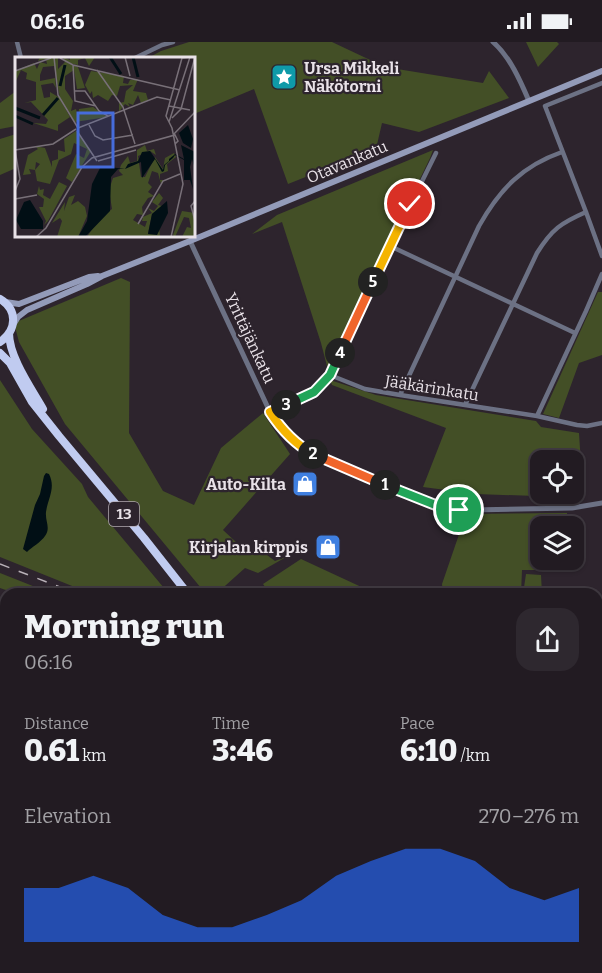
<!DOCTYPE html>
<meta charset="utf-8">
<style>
:root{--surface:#221b22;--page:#2e282f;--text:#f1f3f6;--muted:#a2a1a5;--line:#3f3940;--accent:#2563eb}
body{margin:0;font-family:Bitter,serif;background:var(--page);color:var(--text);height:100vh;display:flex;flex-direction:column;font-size:22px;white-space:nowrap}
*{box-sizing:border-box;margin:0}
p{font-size:20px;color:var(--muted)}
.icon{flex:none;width:33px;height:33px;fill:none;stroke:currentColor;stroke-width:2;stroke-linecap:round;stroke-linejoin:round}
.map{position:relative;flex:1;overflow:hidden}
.drawer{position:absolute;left:0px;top:546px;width:603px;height:386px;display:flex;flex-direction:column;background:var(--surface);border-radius:18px 18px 0 0;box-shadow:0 2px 4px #0004,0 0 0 2px var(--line)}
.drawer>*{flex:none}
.buttons{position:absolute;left:530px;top:408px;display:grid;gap:12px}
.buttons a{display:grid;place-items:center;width:54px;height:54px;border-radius:12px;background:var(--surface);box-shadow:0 2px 4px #0004,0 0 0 2px var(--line);font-size:30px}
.pin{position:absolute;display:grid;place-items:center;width:51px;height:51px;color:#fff;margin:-26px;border:3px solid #fff;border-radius:50%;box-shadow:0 2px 6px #0007}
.km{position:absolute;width:30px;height:30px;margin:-15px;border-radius:50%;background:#222;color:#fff;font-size:16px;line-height:30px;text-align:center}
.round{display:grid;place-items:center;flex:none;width:63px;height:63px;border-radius:18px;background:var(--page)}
.summary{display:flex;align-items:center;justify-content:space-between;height:102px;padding:0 24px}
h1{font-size:33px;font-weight:800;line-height:45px}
.metrics{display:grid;grid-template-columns:repeat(3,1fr);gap:9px;height:102px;padding:6px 24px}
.metrics div{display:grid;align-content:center}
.metrics b{font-size:30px;font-weight:800}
.metrics small{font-size:16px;font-weight:400}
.metrics p{font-size:16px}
.chart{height:168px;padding:12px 24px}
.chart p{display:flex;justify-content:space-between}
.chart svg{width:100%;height:108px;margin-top:6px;fill:var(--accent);opacity:.7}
.status{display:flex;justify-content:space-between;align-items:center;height:42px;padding:0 30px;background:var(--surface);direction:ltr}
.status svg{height:16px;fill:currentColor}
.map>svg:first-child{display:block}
.green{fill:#434f26;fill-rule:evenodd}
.water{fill:#010f15}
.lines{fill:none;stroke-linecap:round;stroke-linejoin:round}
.minor{stroke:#6c7184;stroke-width:4.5}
.tertiary{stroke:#6c7184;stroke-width:5}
.secondary{stroke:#939bb9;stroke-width:6}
.trunk{stroke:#c0cbf0;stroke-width:8}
.rail{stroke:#b9b1b8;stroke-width:1.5;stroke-dasharray:10 10;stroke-linecap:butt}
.split-1-casing{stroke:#fff;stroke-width:12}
.split-2-casing{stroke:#fff;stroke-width:12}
.split-3-casing{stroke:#fff;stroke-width:12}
.split-4-casing{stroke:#fff;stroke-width:12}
.split-5-casing{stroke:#fff;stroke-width:12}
.split-6-casing{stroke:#fff;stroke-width:12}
.split-1{stroke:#22a559;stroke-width:8}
.split-2{stroke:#f0652b;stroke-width:8}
.split-3{stroke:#f5b400;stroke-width:8}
.split-4{stroke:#22a559;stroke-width:8}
.split-5{stroke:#f0652b;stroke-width:8}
.split-6{stroke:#f5b400;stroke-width:8}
.labels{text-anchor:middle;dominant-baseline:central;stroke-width:4.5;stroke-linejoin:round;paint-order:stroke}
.shield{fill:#2d242d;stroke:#b1a9b0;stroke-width:1.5}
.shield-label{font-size:15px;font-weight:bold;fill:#e9e2e8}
.poi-label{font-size:16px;font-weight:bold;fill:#e9e2e8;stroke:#2d242d;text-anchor:end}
.street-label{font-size:16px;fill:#e9e2e8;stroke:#2d242d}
.inset-river{fill:none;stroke:#010f15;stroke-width:3}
.inset-road{fill:none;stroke:#787078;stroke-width:1.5}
.view{fill:#466cdb;fill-opacity:0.15;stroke:#466cdb;stroke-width:3}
.inset-edge{fill:none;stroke:#e9e2e8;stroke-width:3}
</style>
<div class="status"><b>06:16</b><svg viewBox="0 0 49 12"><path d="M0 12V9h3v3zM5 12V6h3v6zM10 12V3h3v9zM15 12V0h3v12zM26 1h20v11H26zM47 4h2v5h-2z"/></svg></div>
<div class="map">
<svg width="602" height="931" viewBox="0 0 602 931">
<rect width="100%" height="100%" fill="#2d242d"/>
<path class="green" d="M189,0H332L385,25L483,41L489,29L509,56L419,90L382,81L376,107L288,142L254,47L194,72V16H148L161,9Z
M526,0H557L559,2L538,25Z
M16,49V84L0,87V61Z
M16,92V126L0,133V97Z
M433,108L430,116L328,328L321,301L282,180L252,192L277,173Z
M121,236L130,240L129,391L163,449L194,463L221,406L263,371L290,412L223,488L249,512L267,513L275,519L288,514L258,531L245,526L216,552H206L65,382L19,300L14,281Z
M598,250H602V313L579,321L559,376L543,372Z
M0,338L32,387L82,442L88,455L169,552H92L0,515Z
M330,338L376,353L536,379L541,385L579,391L583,454L565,455L476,452L423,445L446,386L332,343ZM540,418H573V452H540Z
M567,471V484H540V518H567L561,528H522L521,552H443L442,542L466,472Z
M301,517L370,549V552H270L263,542Z
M0,531L53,552H17L0,546Z
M526,532L541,533L542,552H523Z
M0,711L6,713V926H43L39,931H0Z
M103,926H149L142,931H98Z
M351,926H390L387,931H329Z"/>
<path class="water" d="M46,431L49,432C56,446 48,456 46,470C45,479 51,486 45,494C41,500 32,505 27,510L23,507L35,463L40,452L44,434Z
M597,901L602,902V931H387L390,926H597Z"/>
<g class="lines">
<path class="minor" d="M17,0L21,16
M135,16L162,3L173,0
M602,41L545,64L586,170L602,214
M390,204L575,291
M330,333L390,204L436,111
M400,353L479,184C500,147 522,124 562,110
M465,363L537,211C552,187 561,181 586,170
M270,370L314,350L330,333L365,347L400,353L537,374L577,383L587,384L602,381
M537,374L586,269L602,232
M287,931L314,926"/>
<path class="tertiary" d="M493,0C510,15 520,38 529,59
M190,199L270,370C279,384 291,399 305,408C321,417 339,423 356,430C393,446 430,465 471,468L572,466L602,461
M597,755L602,754"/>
<path class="secondary" d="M5,260L19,262L89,235L98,234
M13,283L18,275L27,268L87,242L102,234L190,199L602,29"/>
<path class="trunk" d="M0,257C18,268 17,288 0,300
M9,291C9,315 31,346 43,367
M0,311L10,321L32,360L59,394L144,496L188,552
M597,647L602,646
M597,657L602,656
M60,931L64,926
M74,931L79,926
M86,931L91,926"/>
<path class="rail" d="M0,522L78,552
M597,622L602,621"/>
</g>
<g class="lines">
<g class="split-1-casing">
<path id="split-1" d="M385,443L438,464L459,468"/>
</g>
<g class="split-2-casing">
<path id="split-2" d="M313,412L385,443"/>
</g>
<g class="split-3-casing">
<path id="split-3" d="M286,363L270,370C281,387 295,402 313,412"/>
</g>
<g class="split-4-casing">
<path id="split-4" d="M286,363L314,350L330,333L340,311"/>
</g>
<g class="split-5-casing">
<path id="split-5" d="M340,311L373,240"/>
</g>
<g class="split-6-casing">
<path id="split-6" d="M373,240L410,162"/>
</g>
<use href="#split-1" class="split-1"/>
<use href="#split-2" class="split-2"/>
<use href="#split-3" class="split-3"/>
<use href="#split-4" class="split-4"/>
<use href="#split-5" class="split-5"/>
<use href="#split-6" class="split-6"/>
</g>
<defs>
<g id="sight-square" transform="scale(1.35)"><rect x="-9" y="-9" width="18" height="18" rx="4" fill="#0f9aa8" stroke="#2d242d"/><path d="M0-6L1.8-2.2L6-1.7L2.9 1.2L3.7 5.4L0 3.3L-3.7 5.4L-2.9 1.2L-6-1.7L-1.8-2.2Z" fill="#fff"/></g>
<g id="shop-square" transform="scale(1.35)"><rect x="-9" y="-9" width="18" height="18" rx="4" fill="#3f7fe0" stroke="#2d242d"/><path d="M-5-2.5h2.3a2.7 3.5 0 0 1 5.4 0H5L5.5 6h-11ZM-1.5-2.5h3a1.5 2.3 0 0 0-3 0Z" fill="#fff"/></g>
</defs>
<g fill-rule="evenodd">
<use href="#sight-square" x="284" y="35"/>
<use href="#shop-square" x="305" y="442"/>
<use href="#shop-square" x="328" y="505"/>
</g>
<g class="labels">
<rect class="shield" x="109" y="460" width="30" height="24" rx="4.5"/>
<g class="shield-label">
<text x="124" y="472">13</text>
</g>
<g class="poi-label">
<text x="304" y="26" text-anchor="start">Ursa Mikkeli<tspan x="304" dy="18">Näkötorni</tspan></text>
<text x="286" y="442">Auto-Kilta</text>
<text x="308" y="505">Kirjalan kirppis</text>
</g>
<g class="street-label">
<text transform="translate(347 120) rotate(-23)">Otavankatu</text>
<text transform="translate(250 296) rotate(65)">Yrittäjänkatu</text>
<text transform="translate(432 346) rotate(9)">Jääkärinkatu</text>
</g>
</g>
<g transform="translate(15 15)">
<rect width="180" height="180" fill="#2d242d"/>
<path d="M25,0L43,1V12L50,5L48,0L55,3V0H80L74,9L70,1L63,3V8L53,6L63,10L70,31L62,32L59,13L50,19V32L58,44L56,54L61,52L63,60L64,52L78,50L92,60L60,65L45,42L55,60L43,68V74L0,60L19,66L31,67L33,63L16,45L9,46L21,43V25L11,22L12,16L6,13L0,26V14L19,6L22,12L25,5L32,7L31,2L23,4ZM39,9L45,41L35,35V40L29,41L26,28L38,26L41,31L40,21L25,24V18L28,10ZM76,14L109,19L108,26L113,27L115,23L123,22L118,34L131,36L133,43L126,46L123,38L118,48L113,46L115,50L110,47L104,55V46L109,45L111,34L118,28L105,29L102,39L97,38L93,44L83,38L78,41L77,34L75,37L70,28ZM61,74L76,94L57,125L51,121L61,97L69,101L72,92L59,86L56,97L44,103L35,127L22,124L20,113L25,107L21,105L20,113L14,112L16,117L8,118L13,98L23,92L20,89L30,91L37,110V104L43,102V93L50,95L49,82ZM130,88L132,94L139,92L141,98L135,94L123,99L126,120H130L140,100L148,112L150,101L159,96L161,100L152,107L153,114L145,117V123H149L146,127L143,116L137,114L133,126L137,130L133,135L139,139L133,141L127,150L128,158L122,157L118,163L130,170L132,164H127L128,160L137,156L133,151L139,154L143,149L137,145L144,136L148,141L143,148L147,149L137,157L133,176L142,177L144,168L145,180H72L83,163L97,152L94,133L98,121L108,118L104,114L106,108L113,99L115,106L122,104V93ZM44,125L52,129L33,164L29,168L31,164L24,150H28L29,142L22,137L24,129L25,133L29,132L28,138L35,142ZM60,138L56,148L63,144L70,150L72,159L63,180H42L47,164L45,161L37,166L50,145L49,154L54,140ZM167,154L180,156V180H167L172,170L176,171L174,161L169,160L160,180L158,178Z" fill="#434f26" fill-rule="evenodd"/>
<path d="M173,68L178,82L176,91L168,86L164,76ZM166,88L180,95V112L177,102L175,110L178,132L175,123H169V103L160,98L158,101L150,108L149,114L147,115L140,102L127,121L126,105L110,112H103L96,120L95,154L70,180H63L72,164L77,127L86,109L110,112L113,107L123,104L127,95L135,94L148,113L149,108L154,104V102L159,98L160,97L169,102ZM15,143L28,164V172H6L1,163L9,145ZM152,144L153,156L142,178L133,177L137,157Z" fill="#010f15"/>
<path class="inset-river" d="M95,0L106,17M118,0L123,20M45,29L50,8M0,51L25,61M28,58L43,41M0,59L18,67"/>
<path class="inset-road" d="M39,0L43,38L63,71M110,0L115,19M45,1L58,8L165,33M58,8L60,44L81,49M82,13L108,50L120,87M0,14L36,1M60,34H70L84,54L93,59M154,49L175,53M157,61L166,52L180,0M154,65L175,0M74,68L80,79L88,83L118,78M63,71L142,40L156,43M157,71L151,59L167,1L175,0M62,74L82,104M158,78L180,55M0,93L38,87L61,72M83,104L121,93M0,134L5,122L0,93M0,142L22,138M180,164L176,149L180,144M123,167L148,124L165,117M21,180L31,171L67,110L77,101L160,78L163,84L160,87M156,180L168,127L157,71"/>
<path class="view" d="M63,56H98V110H63Z"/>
<rect width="180" height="180" class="inset-edge"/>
</g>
</svg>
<div class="buttons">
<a><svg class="icon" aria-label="locate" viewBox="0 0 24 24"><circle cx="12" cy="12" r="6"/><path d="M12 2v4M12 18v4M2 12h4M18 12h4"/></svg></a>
<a><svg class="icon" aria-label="layers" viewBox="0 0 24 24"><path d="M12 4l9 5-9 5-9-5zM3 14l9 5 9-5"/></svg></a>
</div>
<div class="pin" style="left:459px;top:468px;background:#1e9e55"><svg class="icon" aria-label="arrive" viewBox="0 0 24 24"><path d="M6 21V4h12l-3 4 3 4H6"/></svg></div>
<div class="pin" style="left:410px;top:162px;background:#d93025"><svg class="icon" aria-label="check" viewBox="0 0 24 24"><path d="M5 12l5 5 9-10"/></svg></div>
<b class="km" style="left:385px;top:443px">1</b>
<b class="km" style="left:313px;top:412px">2</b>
<b class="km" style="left:286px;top:363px">3</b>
<b class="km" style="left:340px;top:311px">4</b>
<b class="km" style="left:373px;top:240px">5</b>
<section class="drawer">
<div class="summary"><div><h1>Morning run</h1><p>06:16</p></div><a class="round"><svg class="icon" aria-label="share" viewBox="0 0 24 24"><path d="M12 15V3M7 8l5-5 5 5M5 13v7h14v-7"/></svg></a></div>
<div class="metrics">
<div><p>Distance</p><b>0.61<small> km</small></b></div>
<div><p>Time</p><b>3:46</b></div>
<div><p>Pace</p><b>6:10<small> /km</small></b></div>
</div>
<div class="chart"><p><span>Elevation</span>270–276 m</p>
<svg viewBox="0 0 160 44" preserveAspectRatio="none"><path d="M0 44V22L10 22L20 17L30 22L40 33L50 38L60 38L70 33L80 27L90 17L100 11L110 6L120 6L130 11L140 22L150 27L160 22V44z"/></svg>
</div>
</section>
</div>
